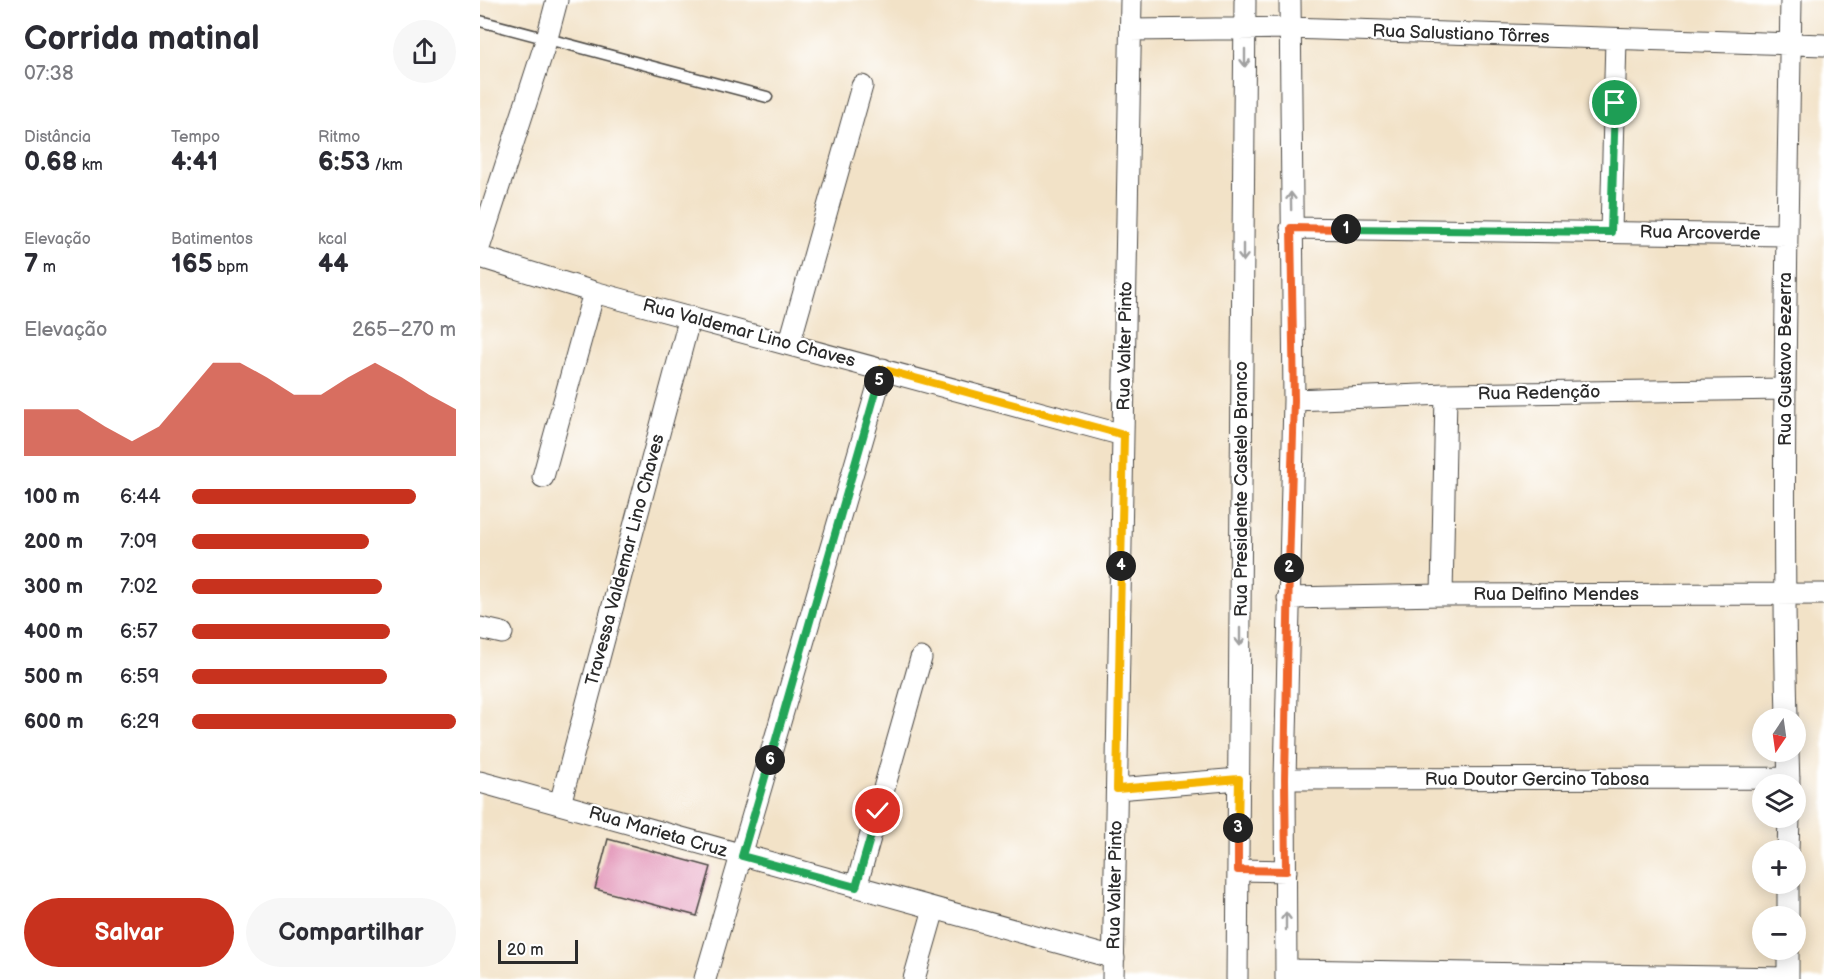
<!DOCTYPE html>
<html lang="pt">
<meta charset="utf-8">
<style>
:root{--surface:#fff;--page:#f7f7f7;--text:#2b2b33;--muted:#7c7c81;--accent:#c8321e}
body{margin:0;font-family:"Balsamiq Sans",sans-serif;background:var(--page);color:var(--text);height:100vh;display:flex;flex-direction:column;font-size:22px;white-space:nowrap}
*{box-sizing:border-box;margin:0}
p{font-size:20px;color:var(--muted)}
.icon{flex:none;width:33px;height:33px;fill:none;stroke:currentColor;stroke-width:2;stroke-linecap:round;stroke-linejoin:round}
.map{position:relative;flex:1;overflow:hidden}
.side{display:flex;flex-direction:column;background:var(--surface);width:480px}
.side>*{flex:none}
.needle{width:39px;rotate:193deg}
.fabs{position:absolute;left:1272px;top:708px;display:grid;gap:12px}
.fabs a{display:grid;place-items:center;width:54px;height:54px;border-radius:50%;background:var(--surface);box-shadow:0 3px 15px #0003;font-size:30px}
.scale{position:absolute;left:18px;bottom:15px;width:80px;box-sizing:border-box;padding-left:6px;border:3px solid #2b2b2b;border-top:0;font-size:16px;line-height:21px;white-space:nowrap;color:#2b2b2b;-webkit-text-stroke:4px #fff;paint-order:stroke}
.pin{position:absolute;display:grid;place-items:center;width:51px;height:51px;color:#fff;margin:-26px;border:3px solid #fff;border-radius:50%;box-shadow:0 2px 6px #0007}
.km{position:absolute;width:30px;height:30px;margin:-15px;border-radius:50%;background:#222;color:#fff;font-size:16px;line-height:30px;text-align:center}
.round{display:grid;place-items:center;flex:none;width:63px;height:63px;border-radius:32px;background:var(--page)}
.overview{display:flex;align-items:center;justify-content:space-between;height:102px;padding:0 24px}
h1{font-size:33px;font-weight:600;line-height:45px}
.figures{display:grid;grid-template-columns:repeat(3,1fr);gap:9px;height:102px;padding:6px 24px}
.figures div{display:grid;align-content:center}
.figures b{font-size:26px;font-weight:600}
.figures small{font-size:16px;font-weight:400}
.figures p{font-size:16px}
.chart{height:168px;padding:12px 24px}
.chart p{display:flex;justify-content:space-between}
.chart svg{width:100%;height:108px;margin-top:6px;fill:var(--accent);opacity:.7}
.cta{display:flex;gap:12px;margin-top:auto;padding:12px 24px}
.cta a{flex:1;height:69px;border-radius:36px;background:var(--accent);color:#fff;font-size:24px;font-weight:600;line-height:69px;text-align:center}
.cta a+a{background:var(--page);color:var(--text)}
ul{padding:0 24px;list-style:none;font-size:20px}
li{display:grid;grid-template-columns:96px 72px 1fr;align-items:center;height:45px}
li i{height:15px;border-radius:8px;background:var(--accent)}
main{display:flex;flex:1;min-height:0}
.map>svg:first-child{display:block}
.building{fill:#e18fb4}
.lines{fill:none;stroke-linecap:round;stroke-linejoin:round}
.service-casing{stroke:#494642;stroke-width:13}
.minor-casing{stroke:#494642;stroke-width:23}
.service{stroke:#fff;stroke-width:10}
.minor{stroke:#fff;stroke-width:21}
.oneway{stroke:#a0a0a0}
.split-1-casing{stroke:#fff;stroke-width:12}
.split-2-casing{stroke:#fff;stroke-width:12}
.split-3-casing{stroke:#fff;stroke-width:12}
.split-4-casing{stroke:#fff;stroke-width:12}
.split-5-casing{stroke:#fff;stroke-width:12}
.split-6-casing{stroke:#fff;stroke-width:12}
.split-7-casing{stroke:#fff;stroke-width:12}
.split-1{stroke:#22a559;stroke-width:8}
.split-2{stroke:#f0652b;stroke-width:8}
.split-3{stroke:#f0652b;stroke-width:8}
.split-4{stroke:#f5b400;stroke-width:8}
.split-5{stroke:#f5b400;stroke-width:8}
.split-6{stroke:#22a559;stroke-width:8}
.split-7{stroke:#22a559;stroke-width:8}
.labels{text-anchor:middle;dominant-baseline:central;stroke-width:4.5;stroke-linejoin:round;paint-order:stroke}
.street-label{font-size:18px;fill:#2b2b2b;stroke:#fff}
</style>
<main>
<section class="side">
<div class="overview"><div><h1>Corrida matinal</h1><p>07:38</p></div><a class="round"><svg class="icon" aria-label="share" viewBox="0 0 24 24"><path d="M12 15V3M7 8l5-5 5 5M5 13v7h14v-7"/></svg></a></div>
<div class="figures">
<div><p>Distância</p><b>0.68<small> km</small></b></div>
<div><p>Tempo</p><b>4:41</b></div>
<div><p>Ritmo</p><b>6:53<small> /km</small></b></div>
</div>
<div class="figures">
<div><p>Elevação</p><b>7<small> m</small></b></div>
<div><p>Batimentos</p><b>165<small> bpm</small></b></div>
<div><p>kcal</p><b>44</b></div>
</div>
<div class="chart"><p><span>Elevação</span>265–270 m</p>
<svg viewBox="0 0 160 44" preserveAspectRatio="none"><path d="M0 44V25L10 25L20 25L30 32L40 38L50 32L60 19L70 6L80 6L90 12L100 19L110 19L120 12L130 6L140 12L150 19L160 25V44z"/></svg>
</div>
<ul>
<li><b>100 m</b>6:44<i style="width:85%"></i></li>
<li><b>200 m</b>7:09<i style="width:67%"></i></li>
<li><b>300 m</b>7:02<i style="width:72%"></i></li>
<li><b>400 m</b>6:57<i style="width:75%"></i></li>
<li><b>500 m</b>6:59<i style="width:74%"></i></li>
<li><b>600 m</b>6:29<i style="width:100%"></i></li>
</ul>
<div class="cta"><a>Salvar</a><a>Compartilhar</a></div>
</section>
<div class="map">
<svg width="1344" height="979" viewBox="0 0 1344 979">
<rect width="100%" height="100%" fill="#fff"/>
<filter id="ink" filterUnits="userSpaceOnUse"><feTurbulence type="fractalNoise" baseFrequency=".0167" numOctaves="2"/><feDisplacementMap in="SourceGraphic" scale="12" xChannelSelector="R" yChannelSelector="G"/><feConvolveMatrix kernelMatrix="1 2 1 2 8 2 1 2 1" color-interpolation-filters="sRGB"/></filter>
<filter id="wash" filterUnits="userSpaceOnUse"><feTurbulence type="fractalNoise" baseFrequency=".008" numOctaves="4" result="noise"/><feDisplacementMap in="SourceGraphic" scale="24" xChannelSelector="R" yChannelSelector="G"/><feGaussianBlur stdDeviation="1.35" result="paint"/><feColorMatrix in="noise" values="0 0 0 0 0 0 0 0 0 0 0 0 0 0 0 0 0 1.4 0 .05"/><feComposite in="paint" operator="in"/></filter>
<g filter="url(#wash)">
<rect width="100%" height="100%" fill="#f2e2c7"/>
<g id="blocks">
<path class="building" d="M128,839L231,867L217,916L115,889Z"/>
</g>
</g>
<g filter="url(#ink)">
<use href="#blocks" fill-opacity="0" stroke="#494642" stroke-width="1.5"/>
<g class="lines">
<g class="service-casing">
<path id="service" d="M0,21L287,97"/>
</g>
<g class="minor-casing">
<path id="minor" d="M651,30L809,28L1344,45
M811,228L1306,235
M1131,232L1136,39
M0,245L67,38L77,0
M0,257L114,292L643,435
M309,345L382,86
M814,400L966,394L1305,389
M63,477L114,292
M962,595L966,394
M808,598L962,595L1344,594
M0,628L22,633
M1307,718C1301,479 1307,240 1311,0
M1308,752L1309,784
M805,779L1309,778
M0,782L634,958
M637,789L759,779
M80,804L210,317
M1308,850L1309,818
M758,870L806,871
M376,887L441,658
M1308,916V884
M806,970L1308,978
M225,979L403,369
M434,979L454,909
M633,979L651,0
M757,979L765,0
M806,979L805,779L814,400L810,0
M1308,979V950"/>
</g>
<use href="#service" class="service"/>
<use href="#minor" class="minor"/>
</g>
<defs><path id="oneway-shaft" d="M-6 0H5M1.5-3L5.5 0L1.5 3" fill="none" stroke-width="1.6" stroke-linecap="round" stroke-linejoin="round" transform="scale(1.5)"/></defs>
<g class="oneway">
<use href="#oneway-shaft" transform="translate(765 58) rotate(90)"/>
<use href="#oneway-shaft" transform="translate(811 201) rotate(-91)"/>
<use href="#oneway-shaft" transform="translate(763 253) rotate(90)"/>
<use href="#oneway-shaft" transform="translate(760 637) rotate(90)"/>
<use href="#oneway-shaft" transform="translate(806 921) rotate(-90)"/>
</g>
</g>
<g class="lines" filter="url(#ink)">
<g class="split-1-casing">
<path id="split-1" d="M866,229L1131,232L1135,103"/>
</g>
<g class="split-2-casing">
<path id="split-2" d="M809,568L814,400L811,228L866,229"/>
</g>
<g class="split-3-casing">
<path id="split-3" d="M758,828V870L806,871L805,779L809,568"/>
</g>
<g class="split-4-casing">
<path id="split-4" d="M641,566L637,789L759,779L758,828"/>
</g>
<g class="split-5-casing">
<path id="split-5" d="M399,381L402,369L644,435L641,566"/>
</g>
<g class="split-6-casing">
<path id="split-6" d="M290,760L399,381"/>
</g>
<g class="split-7-casing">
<path id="split-7" d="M290,760L262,856L376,887L398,811"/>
</g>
<use href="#split-1" class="split-1"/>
<use href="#split-2" class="split-2"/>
<use href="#split-3" class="split-3"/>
<use href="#split-4" class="split-4"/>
<use href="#split-5" class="split-5"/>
<use href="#split-6" class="split-6"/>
<use href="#split-7" class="split-7"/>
</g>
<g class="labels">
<g class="street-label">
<text transform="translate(981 34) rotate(2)">Rua Salustiano Tôrres</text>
<text transform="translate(1220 233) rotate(1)">Rua Arcoverde</text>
<text transform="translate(269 333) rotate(15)">Rua Valdemar Lino Chaves</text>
<text transform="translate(645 346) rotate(-89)">Rua Valter Pinto</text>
<text transform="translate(1305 359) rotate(-90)">Rua Gustavo Bezerra</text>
<text transform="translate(1059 393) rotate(-1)">Rua Redenção</text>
<text transform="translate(761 489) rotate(-90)">Rua Presidente Castelo Branco</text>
<text transform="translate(145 560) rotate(-75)">Travessa Valdemar Lino Chaves</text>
<text x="1076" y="594">Rua Delfino Mendes</text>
<text x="1057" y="779">Rua Doutor Gercino Tabosa</text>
<text transform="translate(178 832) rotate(16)">Rua Marieta Cruz</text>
<text transform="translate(635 885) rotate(-89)">Rua Valter Pinto</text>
</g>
</g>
</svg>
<div class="fabs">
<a><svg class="needle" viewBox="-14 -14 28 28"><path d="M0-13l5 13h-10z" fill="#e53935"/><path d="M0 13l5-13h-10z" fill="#7c7c81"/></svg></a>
<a><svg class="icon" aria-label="layers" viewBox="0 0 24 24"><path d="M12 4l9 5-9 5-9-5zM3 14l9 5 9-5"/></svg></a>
<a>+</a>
<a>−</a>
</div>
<div class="scale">20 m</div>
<div class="pin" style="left:1135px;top:103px;background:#1e9e55"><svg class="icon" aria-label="arrive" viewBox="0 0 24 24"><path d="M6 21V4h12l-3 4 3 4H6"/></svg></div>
<div class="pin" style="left:398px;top:811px;background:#d93025"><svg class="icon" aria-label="check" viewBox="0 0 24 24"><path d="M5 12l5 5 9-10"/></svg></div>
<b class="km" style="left:866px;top:229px">1</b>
<b class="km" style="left:809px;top:568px">2</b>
<b class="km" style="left:758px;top:828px">3</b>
<b class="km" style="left:641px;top:566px">4</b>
<b class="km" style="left:399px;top:381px">5</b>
<b class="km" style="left:290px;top:760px">6</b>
</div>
</main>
